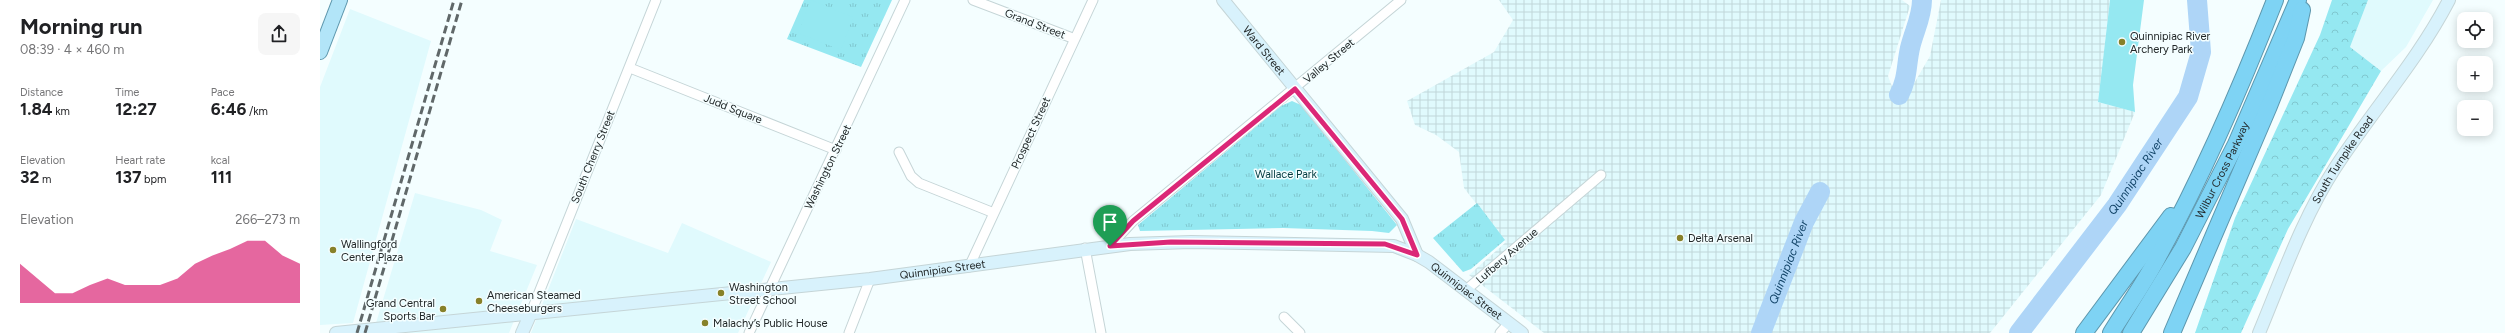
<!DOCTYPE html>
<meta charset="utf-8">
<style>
:root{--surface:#fff;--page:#f6f6f6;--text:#202124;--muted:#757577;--accent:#db2777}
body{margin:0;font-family:Figtree,sans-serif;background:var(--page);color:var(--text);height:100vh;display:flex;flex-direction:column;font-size:15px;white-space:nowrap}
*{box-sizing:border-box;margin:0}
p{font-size:13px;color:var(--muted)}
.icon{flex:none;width:22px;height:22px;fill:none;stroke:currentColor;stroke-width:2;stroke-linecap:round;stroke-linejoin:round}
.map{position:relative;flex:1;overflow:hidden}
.details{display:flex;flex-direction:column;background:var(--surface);width:320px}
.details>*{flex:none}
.controls{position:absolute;left:2137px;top:12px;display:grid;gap:8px}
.controls a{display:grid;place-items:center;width:36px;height:36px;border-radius:8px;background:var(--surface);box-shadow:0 2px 10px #0003;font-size:20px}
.pin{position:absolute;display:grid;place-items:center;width:34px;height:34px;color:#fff;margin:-41px -17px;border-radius:50% 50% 50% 0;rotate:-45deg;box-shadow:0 0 4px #0007}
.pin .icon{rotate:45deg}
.round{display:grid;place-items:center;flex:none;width:42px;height:42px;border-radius:8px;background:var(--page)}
.overview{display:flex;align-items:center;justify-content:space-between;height:68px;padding:0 20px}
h1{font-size:22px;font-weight:700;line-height:30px}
.stats{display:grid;grid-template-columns:repeat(3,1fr);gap:6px;height:68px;padding:4px 20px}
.stats div{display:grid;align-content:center}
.stats b{font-size:17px;font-weight:700}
.stats small{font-size:11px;font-weight:400}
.stats p{font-size:11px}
.chart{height:112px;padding:8px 20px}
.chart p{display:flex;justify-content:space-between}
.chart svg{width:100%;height:72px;margin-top:4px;fill:var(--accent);opacity:.7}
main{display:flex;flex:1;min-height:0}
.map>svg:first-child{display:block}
.built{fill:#e0fafd}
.industrial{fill:url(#industrial-grid)}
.grass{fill:url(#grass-tufts)}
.forest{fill:url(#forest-crowns)}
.garden{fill:#95e8f1}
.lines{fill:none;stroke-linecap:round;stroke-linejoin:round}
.river{stroke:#aed5f7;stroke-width:20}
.street-casing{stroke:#c5d5d7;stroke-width:11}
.secondary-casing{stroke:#c5d5d7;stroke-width:14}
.primary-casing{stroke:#5d97ad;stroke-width:16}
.highway-casing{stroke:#5d97ad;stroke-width:18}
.street{stroke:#fff;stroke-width:9}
.secondary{stroke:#d8f2fc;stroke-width:12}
.primary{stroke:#b2e5f8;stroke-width:14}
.highway{stroke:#7ed3f4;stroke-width:16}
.rail{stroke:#606869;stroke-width:3;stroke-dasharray:8 4;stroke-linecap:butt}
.route-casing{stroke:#fff;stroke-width:8}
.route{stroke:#db2777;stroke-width:5}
.poi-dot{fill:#878129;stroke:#f4feff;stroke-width:1.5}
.labels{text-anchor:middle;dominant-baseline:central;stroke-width:3;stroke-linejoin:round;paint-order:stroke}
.street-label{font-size:11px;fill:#212728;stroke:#f4feff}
.poi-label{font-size:11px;fill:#212728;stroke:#f4feff;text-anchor:start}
.park-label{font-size:11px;fill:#023b40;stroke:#f4feff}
.water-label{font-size:12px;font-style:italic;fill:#134569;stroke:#f4feff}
</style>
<main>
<section class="details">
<div class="overview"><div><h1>Morning run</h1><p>08:39 · 4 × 460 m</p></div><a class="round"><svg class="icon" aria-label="share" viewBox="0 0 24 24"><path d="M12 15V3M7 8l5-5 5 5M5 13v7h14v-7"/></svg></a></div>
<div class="stats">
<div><p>Distance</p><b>1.84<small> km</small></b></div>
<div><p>Time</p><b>12:27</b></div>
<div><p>Pace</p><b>6:46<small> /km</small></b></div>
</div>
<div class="stats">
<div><p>Elevation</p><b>32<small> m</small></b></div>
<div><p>Heart rate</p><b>137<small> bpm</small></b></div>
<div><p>kcal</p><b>111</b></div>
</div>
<div class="chart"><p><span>Elevation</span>266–273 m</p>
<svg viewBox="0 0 160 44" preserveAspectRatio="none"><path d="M0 44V20L10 29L20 38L30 38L40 33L50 29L60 33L70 33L80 33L90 29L100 20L110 15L120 11L130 6L140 6L150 15L160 20V44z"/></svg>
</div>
</section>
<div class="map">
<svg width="2185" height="333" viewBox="0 0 2185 333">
<defs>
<pattern id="industrial-grid" width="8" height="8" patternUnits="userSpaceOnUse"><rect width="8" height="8" fill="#e0fafd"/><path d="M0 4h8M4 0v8" fill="none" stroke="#c0d6d9"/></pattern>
<pattern id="grass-tufts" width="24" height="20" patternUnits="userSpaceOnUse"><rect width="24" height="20" fill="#95e8f1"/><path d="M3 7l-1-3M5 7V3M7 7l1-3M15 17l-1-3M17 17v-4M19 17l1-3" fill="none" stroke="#80c7cf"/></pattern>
<pattern id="forest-crowns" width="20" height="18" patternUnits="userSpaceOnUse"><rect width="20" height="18" fill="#95e8f1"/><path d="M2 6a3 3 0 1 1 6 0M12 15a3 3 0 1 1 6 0" fill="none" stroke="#80c7cf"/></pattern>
</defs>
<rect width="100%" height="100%" fill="#f4feff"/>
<path class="built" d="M2048,0H2113L2086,47L2061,71L2030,47Z
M30,9L111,41L33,323L0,325V87Z
M95,193L161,210L182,220L170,251L217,265L189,333H53Z
M256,219L348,253L362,223L451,262L418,333H211Z"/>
<path class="industrial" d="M1179,0H1582L1590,6L1568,76L1574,92L1585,99L1610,56L1621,0H1790L1778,102L1815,112L1781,195L1670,333H1224L1149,275L1186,242L1144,188L1139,152L1116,135L1095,125L1087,101L1174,52L1193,20Z"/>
<path class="grass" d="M484,0H572L541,67L467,39Z
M972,101L981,105L1077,225L1069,233L1052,231L963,228L820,231L818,225L961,106Z
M1157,203L1185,240L1151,269L1143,272L1113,238Z"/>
<path class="forest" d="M2012,0H2048L2030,47L2061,71L1968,229L1921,333H1875L1915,218L2000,35Z"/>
<path class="garden" d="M491,0L533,17L521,50L478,33Z
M1790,0H1824L1813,85L1815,112L1778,102Z"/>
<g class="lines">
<g class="river">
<path d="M1579,95C1588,78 1586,66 1590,48C1594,31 1602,17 1602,0"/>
<path id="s1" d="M1441,333L1484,222L1500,192"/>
<path id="s2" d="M1699,333L1797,205L1868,97L1881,52L1877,0"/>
</g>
<g class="street-casing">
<path id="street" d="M653,0L755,39
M310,68L516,150
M579,152L591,176L599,183L674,213
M790,246L813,221L1081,0
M765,248L781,333
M649,267L773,0
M1146,290L1281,175
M210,315L336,0
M964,317L980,333
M429,333L585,0
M529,333L550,279
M1180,333L1189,323"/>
</g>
<g class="secondary-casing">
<g id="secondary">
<path id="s3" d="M903,0L1082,219L1097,255"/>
<path id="s4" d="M16,333L550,279L810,244L871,242L1074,246L1097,255L1109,262L1202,333"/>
<path d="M202,333L210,315"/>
<path id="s5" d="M1939,333C1962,278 1982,219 2015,168C2052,111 2098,60 2129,0"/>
</g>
</g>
<g class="primary-casing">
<path id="primary" d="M0,52L20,0"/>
</g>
<g class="highway-casing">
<g id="highway">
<path d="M1764,333L1851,216"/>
<path d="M1791,333C1807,307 1825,282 1839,255C1884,173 1921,87 1955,0"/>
<path id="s6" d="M1811,333L1863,248L1916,144L1978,0"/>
<path d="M1852,333L1949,106L1976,38L1982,10"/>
</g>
</g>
<use href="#street" class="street"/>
<use href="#secondary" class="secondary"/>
<use href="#primary" class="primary"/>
<use href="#highway" class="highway"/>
<path class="rail" d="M37,333L134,0
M45,333L142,0"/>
</g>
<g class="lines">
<g class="route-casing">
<path id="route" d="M975,89L1082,219L1097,255L1065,244L851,242L790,246L813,221Z"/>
</g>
<use href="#route" class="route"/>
</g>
<g class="poi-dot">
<circle cx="1802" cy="42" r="4"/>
<circle cx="1360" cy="238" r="4"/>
<circle cx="13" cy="250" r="4"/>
<circle cx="401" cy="293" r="4"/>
<circle cx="159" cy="301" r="4"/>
<circle cx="123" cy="309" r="4"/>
<circle cx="385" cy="323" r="4"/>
</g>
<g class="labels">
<g class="street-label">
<text transform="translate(715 24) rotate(21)">Grand Street</text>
<text stroke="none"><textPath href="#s3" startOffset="65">Ward Street</textPath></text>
<text transform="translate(1009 61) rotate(-40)">Valley Street</text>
<text transform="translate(413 109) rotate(22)">Judd Square</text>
<text transform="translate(711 133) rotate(-65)">Prospect Street</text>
<text transform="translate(273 157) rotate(-68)">South Cherry Street</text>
<text stroke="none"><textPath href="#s5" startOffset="193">South Turnpike Road</textPath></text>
<text transform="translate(508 167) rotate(-64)">Washington Street</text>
<text stroke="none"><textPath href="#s6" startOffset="187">Wilbur Cross Parkway</textPath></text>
<text transform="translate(1187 256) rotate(-41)">Lufbery Avenue</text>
<text stroke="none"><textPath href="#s4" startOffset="610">Quinnipiac Street</textPath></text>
<text stroke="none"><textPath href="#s4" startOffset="1149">Quinnipiac Street</textPath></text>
</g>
<g class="poi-label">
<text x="1810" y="36">Quinnipiac River<tspan x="1810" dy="13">Archery Park</tspan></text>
<text x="1368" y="238">Delta Arsenal</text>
<text x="21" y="244">Wallingford<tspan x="21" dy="13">Center Plaza</tspan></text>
<text x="409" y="287">Washington<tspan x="409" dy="13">Street School</tspan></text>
<text x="167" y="295">American Steamed<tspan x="167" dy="13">Cheeseburgers</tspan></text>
<text x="115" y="303" text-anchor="end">Grand Central<tspan x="115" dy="13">Sports Bar</tspan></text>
<text x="393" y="323">Malachy’s Public House</text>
</g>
<g class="park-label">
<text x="966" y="174">Wallace Park</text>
</g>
<g class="water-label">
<text stroke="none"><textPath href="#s2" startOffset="195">Quinnipiac River</textPath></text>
<text stroke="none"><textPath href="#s1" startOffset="76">Quinnipiac River</textPath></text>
</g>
</g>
</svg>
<div class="controls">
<a><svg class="icon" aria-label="locate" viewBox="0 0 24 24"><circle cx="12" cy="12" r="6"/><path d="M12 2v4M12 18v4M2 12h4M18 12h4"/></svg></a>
<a>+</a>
<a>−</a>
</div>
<div class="pin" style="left:790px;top:246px;background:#1e9e55"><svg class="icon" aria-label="arrive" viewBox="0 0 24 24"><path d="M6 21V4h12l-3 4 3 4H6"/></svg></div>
</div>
</main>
